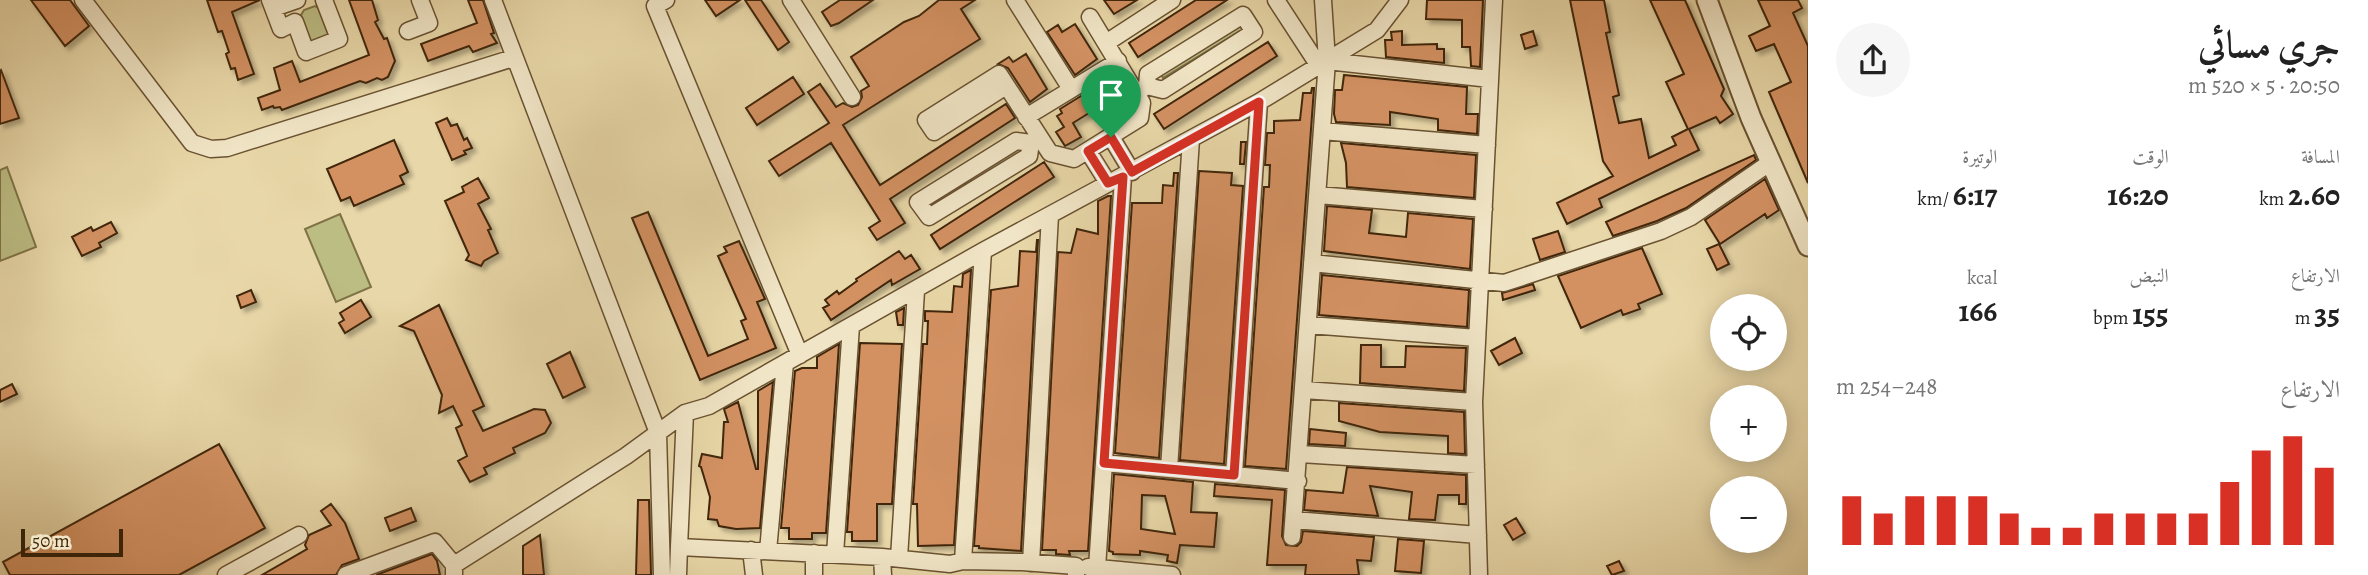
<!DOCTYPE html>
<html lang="ar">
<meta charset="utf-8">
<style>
:root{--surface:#fff;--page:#f6f6f6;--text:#222;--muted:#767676;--accent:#d93025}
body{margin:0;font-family:Alegreya,Amiri,serif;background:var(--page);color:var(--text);direction:rtl;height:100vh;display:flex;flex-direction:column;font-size:26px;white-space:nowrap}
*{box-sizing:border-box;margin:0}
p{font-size:23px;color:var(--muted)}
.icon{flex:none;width:38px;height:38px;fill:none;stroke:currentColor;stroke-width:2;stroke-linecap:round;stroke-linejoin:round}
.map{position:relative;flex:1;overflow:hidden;direction:ltr}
.details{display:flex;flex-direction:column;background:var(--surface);width:560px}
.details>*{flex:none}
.controls{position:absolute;left:1710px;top:294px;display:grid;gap:14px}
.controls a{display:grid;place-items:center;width:77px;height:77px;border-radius:50%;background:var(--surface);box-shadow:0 4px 18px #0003;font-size:35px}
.scale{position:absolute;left:21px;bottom:18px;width:102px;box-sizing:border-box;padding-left:7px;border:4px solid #402609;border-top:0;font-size:19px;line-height:24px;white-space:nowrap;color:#402609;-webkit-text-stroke:5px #f0e5c6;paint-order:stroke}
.pin{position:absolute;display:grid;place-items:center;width:60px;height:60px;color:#fff;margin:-72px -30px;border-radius:50% 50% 50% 0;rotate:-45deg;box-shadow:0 0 7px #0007}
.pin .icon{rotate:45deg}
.round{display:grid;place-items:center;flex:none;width:74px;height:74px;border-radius:37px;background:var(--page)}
.overview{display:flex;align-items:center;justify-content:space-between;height:119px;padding:0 28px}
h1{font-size:38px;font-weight:700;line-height:52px}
.figures{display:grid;grid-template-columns:repeat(3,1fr);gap:10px;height:119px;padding:7px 28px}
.figures div{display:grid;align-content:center}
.figures b{font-size:30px;font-weight:700}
.figures small{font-size:19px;font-weight:400}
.figures p{font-size:19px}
.chart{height:196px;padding:14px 28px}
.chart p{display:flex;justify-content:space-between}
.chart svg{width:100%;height:126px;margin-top:7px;stroke:var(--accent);stroke-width:6}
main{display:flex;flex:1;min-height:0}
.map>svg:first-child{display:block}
.green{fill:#bcbd83;stroke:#7e7246;stroke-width:2}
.building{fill:#d39162;stroke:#402609;stroke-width:2;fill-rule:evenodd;filter:url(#shadow)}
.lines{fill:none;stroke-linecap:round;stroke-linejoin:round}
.minor-casing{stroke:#6a5231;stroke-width:19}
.tertiary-casing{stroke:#6a5231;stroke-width:23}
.minor{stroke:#f0e5c6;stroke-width:16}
.tertiary{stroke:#f0e5c6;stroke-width:19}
.route-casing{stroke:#fff;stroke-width:14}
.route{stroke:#d93025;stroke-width:9}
</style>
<main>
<section class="details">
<div class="overview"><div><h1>جري مسائي</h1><p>20:50 · 5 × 520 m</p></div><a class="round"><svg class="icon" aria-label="share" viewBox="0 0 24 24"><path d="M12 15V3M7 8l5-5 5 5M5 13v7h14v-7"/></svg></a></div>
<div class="figures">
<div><p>المسافة</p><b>2.60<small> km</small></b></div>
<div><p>الوقت</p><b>16:20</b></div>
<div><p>الوتيرة</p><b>6:17<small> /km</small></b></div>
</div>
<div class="figures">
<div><p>الارتفاع</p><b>35<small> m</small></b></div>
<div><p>النبض</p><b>155<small> bpm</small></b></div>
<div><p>kcal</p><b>166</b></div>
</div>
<div class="chart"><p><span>الارتفاع</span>248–254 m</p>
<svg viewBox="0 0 160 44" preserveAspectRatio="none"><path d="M5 44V27M15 44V33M25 44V27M35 44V27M45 44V27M55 44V33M65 44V38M75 44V38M85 44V33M95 44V33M105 44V33M115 44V33M125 44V22M135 44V11M145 44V6M155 44V17"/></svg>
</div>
</section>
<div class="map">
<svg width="1808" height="575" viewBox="0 0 1808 575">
<defs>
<filter id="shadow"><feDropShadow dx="4" dy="4" stdDeviation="2" flood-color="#0004"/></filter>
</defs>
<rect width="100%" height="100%" fill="#e8d7a8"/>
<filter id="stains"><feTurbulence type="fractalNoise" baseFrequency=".00286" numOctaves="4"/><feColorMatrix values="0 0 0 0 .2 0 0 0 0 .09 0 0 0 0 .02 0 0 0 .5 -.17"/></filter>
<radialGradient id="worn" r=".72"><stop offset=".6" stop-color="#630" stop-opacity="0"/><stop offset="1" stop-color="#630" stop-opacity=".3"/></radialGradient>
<path class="green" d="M315,6L320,9L329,35L311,42L301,15L304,10Z
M1239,23L1243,29L1163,78L1160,72Z
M1020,147L1024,152L933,208L930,203Z
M7,167L36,247L0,261V170Z
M340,214L371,287L336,302L305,229Z"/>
<path class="building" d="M31,0H70L89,26L65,46Z
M207,0H260L232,12L254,74L238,80L235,68L231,69L226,54L229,52L222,31L218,32Z
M349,0H372L378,20L375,22L384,39L387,38L395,61L388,77L382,80L377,78L366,83L360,81L282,110L280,107L274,108L273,106L262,110L258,98L280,90L274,68L292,61L300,82L369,55Z
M468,0H483L494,33L491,34L497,43L473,52L469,46L428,61L421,44L477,23Z
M705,0H740L716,16Z
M745,0H761L789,42L778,50Z
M840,0H873L839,23L831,26L822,12Z
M939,0H975L961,9L980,39L843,125L880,185L1006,104L1015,118L890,199L905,223L877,240L869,228L880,221L831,143L779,176L769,161L829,123L808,92L820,84L836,107L843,103L852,107L858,105L862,97L861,91L869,86L851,57L904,22L919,16Z
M1104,0H1137L1114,14Z
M1196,0H1227L1138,57L1129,43Z
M1427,0H1483L1480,67L1471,66L1470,47H1462V20L1426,19Z
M1570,0H1604L1610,32L1606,33L1619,95L1613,97L1619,123L1641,119L1649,158L1676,145L1672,137L1688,129L1666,82L1684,74L1650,0H1685L1724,89L1721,96L1733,114L1720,123L1716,117L1689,129L1699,150L1599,199L1602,207L1567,224L1557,203L1613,176L1603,161Z
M1758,0H1798L1802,8L1793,13L1808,46V183L1769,92L1791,82L1774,44L1756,51L1749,36L1770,26Z
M1075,24L1097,59L1075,75L1047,32L1058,25L1062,32Z
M1402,31V45L1437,44V49H1444V63L1386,57L1385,40H1392L1391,32Z
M1533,31L1537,45L1525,49L1521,35Z
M1268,42L1277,56L1164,129L1154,114Z
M1026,54L1047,89L1030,102L1008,68L998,64L1009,57L1013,62Z
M1,70L19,118L0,124V71Z
M1344,75L1467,87L1466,114H1478L1477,134L1438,130V119L1390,112V125L1336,122L1334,114L1335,90H1342Z
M793,77L804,94L757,125L746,108Z
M1312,88H1314L1286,469L1245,466L1264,187H1269L1270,165H1265L1267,133H1274V121L1300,120L1303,93H1311Z
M1089,91L1093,97L1097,94L1102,102L1111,96L1121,112L1106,122L1097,108L1073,123L1081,137L1065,146L1056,132L1064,127L1057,116L1062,113L1060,109Z
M447,118L451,126L457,124L464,140L467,138L472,148L464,151L466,154L452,160L436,123Z
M394,140L408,172L400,176L404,184L354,206L350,197L341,201L327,169Z
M1241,142H1246L1244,164H1240Z
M1341,143L1476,155L1474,198L1347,187L1346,163Z
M1754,155L1756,160L1686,208L1657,221L1613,236L1606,222Z
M1044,162L1054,177L940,249L931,235Z
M1199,171L1232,173L1231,185L1243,186L1224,464L1180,460Z
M1174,173H1178L1159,458L1115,453L1132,203H1162L1163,185L1173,186Z
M478,178L489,198L478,204L491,229L488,230L498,253L484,261L481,266L466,260L469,255L445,201L464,192L462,187Z
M1765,179L1779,210L1767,218L1765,214L1720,244L1705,220Z
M1108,196H1111L1088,551H1069L1070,555L1056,554V550H1042L1058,252L1071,253L1077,229L1098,234V201Z
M1327,206L1372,210L1369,233L1406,237L1408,213L1473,219L1470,269L1324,251Z
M648,212L708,356L748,339L741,321L746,319L718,256L727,252L724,247L739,241L765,299L757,302L776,348L700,380L632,218Z
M111,222L117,233L99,243L101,247L82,256L72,237L91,227L93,231Z
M1558,231L1565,252L1540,260L1533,239Z
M1037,240H1038L1021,551L979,548V546H974L991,290L1018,286L1020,251L1036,252Z
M1719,244L1729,264L1717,270L1707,249Z
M1642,248L1662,294L1638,304L1640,309L1623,315L1621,310L1581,328L1558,276Z
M899,251L905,259L911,255L920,269L892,285L891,280L831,320L823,308L829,305L825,300L837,291L839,294L857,281L856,279Z
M971,270L954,545L918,546L917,504H913L923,344H927L928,321H925V311L952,312L954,286L962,287L963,274Z
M1322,275L1469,290L1467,327L1319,315Z
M1533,284L1535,290L1503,300L1502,293Z
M251,290L256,302L241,308L237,296Z
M361,300L371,317L345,333L339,323L344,320L340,313Z
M439,305L484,406L473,411L483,431L534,409L545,410L551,423L545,433L513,448L515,453L484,468L487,474L470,482L458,461L467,456L456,428L462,425L453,406L439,413L442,395L414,331L400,326Z
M904,308L903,325H898L896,312Z
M1515,338L1522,353L1499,365L1491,351Z
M860,343L902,344L892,504H877V541H852V532H847Z
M839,344L826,533H812V539H789V528H781L795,371L802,368H817V357Z
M1361,345H1381V367H1405L1406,346L1466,348L1464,391L1360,383Z
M570,352L585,387L563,398L547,364Z
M773,382L760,528L736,529L719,526L717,520L708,519L710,497L701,467L699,466L702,454L722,458L724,422H728L724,409L738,402L756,469H758V391Z
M12,384L17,394L0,402V390Z
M1339,403L1464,412L1465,454L1448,453V436L1380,432L1339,421Z
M1310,429L1346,433L1345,446L1309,444Z
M219,444L265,528L179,575H10L3,562Z
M1347,467L1466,475V504H1459V495H1438L1435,520L1409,519L1412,492L1370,486L1378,516L1304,510L1306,490L1343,493Z
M1114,474L1193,482L1191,512L1217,513L1214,547L1180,545L1177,563L1167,561L1168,555L1140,551V555L1113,554V552L1109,551ZM1142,495L1165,496L1175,534L1141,529Z
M1215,484L1285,490L1282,536L1286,545L1297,546L1301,542L1303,531L1374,537L1371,561L1357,560L1359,575H1305L1306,565H1267L1272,500L1214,496Z
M638,500H649L651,575H636Z
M331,504L345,523L359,559L342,565L336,575H262L307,549L305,545L309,535L331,525L321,511Z
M411,508L416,521L390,531L385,518Z
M1516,518L1525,533L1513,540L1504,525Z
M540,535L544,575H523V546Z
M1398,539L1424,541L1421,573L1395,571Z
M432,554L437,561L440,575H376Z
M1619,561L1624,571L1612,575L1607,566Z"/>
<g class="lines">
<g class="minor-casing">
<path id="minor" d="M83,0L192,143L211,149L227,148L513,58
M270,0L281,29L295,22L306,52L339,39L324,0
M493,0L658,433L662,575
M666,0L655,6L800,355
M791,0L852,97
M1015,0L1071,89
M1276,0L1319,66
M274,8L297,0
M408,31L429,23L420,0
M1106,43L1172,0
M1327,61L1490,79
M1006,86L934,132L926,120L999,74L1050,153L1074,159L1140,118L1142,103L1090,17
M1136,93L1147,86L1163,90L1254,32L1243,15L1148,74L1147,86
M1026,117L1118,61
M1322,131L1487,145
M1111,137L1132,172
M1031,143L1016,141L918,202L929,217L1029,156L1031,143L1040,138
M1088,151L1108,183
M1318,195L1484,209
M1312,263L1504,283L1661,231L1691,217L1771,162
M1309,325L1477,338
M1304,390L1474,402
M1300,454L1476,465
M1104,463L1298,481
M1169,469L1191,139
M1234,475L1259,102
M1294,520L1478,535
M1292,537L1327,61L1323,0
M679,547L685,413
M751,550L754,575
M768,551L785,363
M835,554L851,326
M882,557L883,575
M899,558L916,291
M963,561L983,251
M1031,563L1050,215
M1088,567L1172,575
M1097,568L1123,177
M226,575L299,535
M346,575L435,542L454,565
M454,575V565L626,456L685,413L709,406L983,251L1259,102L1377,30L1400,0
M678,575L679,547L882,557L950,564L963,561L1022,562L1076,566V575
M814,575V553
M1479,575L1474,402L1494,0"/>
</g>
<g class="tertiary-casing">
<path id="tertiary" d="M1707,0L1751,118L1808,246"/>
</g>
<use href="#minor" class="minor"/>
<use href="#tertiary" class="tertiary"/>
</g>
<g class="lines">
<g class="route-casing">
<path id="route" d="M1259,102L1234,475L1104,463L1123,177L1108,183L1088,151L1111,137L1132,172Z"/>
</g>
<use href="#route" class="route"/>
</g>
<rect width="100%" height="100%" filter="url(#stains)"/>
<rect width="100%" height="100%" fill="url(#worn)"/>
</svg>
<div class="controls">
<a><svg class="icon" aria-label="locate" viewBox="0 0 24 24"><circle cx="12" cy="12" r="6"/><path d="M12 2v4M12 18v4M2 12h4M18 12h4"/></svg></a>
<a>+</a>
<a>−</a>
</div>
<div class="scale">50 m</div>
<div class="pin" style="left:1111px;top:137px;background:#1e9e55"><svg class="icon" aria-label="arrive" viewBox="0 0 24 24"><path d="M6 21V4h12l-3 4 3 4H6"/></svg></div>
</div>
</main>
